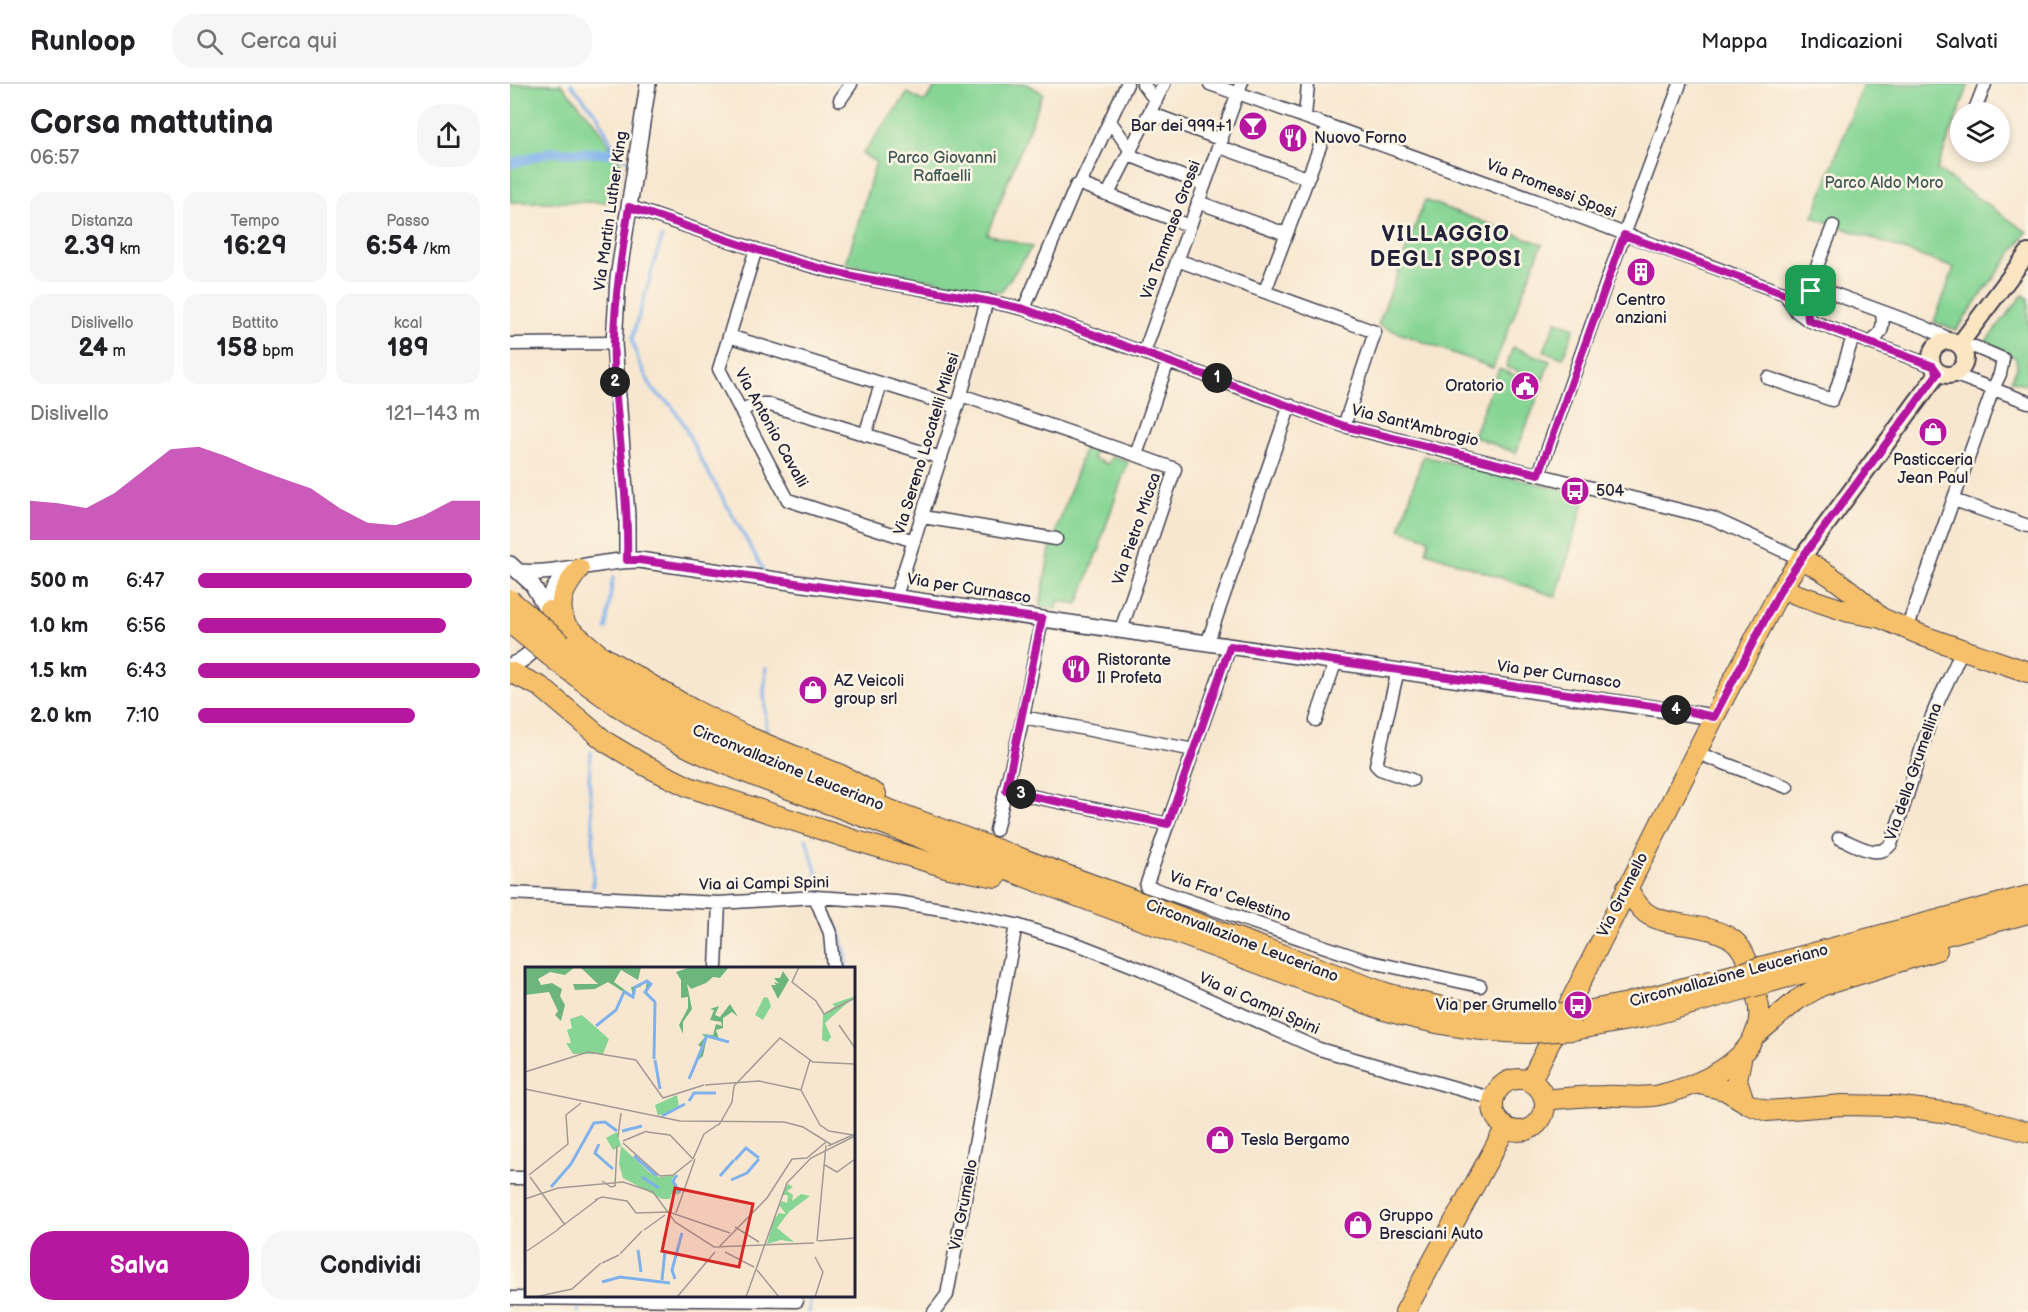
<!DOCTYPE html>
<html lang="it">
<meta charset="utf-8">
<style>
:root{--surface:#fff;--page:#f6f6f6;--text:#202124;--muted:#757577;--line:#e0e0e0;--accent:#b5179e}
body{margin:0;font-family:"Balsamiq Sans",sans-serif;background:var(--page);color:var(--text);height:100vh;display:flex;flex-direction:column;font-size:22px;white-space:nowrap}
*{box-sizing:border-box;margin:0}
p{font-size:20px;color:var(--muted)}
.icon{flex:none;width:33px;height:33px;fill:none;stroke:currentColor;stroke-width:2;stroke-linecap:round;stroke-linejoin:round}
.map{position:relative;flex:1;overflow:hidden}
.drawer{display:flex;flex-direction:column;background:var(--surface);width:510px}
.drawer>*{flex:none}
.tools{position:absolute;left:1440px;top:18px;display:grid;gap:12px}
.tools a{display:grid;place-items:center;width:60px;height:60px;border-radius:50%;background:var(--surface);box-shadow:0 3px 9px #0003;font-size:30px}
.pin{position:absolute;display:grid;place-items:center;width:51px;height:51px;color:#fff;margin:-26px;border-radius:12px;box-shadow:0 3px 9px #0006}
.km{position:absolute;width:30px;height:30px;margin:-15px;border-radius:50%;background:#222;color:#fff;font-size:16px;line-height:30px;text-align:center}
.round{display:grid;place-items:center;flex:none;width:63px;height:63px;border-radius:24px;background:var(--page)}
.head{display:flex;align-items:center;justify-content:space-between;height:102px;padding:0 30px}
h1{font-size:33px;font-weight:700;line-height:45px}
.stats{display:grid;grid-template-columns:repeat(3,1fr);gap:9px;height:102px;padding:6px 30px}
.stats div{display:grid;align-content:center;border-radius:15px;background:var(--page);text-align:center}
.stats b{font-size:26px;font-weight:700}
.stats small{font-size:16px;font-weight:400}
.stats p{font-size:16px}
.chart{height:168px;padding:12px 30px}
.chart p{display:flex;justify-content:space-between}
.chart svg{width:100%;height:108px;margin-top:6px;fill:var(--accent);opacity:.7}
.action{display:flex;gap:12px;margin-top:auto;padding:12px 30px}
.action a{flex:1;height:69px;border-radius:24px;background:var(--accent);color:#fff;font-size:24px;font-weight:700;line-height:69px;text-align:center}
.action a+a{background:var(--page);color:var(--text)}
ul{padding:0 30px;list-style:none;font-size:20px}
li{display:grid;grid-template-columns:96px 72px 1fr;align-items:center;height:45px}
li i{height:15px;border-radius:8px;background:var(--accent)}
header{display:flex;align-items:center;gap:36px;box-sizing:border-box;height:84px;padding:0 30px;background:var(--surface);border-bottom:2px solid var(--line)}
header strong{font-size:28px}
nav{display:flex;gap:33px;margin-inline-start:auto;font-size:21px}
.search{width:420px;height:54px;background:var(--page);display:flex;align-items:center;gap:15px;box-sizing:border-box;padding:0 21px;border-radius:24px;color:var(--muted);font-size:22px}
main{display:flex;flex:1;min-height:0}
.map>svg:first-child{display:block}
.green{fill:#86d594;stroke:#547c68;stroke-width:1.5}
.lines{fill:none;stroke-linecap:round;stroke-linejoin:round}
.stream{stroke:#7fb2ec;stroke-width:3}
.canal{stroke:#7fb2ec;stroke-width:10}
.minor-casing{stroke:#424051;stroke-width:15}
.tertiary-casing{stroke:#424051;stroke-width:18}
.secondary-casing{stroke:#424051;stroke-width:20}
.primary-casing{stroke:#424051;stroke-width:22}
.trunk-casing{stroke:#424051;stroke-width:22}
.minor{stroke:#fff;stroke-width:12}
.tertiary{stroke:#fff;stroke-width:15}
.secondary{stroke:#fbe6c4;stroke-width:16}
.primary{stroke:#f6c06b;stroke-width:20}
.trunk{stroke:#f6c06b;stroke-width:20}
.trunk-bridge-casing{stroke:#424051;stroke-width:22;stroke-linecap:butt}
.trunk-bridge{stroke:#f6c06b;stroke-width:20}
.route-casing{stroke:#fff;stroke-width:12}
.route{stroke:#b5179e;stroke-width:8}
.labels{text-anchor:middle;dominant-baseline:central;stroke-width:5;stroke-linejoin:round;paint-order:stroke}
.poi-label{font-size:16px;fill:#22223b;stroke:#fcf5e5;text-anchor:start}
.park-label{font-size:16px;fill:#405856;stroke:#fcf5e5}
.street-label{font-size:16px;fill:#22223b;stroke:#fcf5e5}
.district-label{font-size:22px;font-weight:bold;letter-spacing:1.5px;fill:#22223b;stroke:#fcf5e5}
.inset-river{fill:none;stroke:#7fb2ec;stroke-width:3}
.inset-road{fill:none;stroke:#a29894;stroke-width:1.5}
.view{fill:#d62828;fill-opacity:0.15;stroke:#d62828;stroke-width:3}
.inset-edge{fill:none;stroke:#22223b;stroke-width:3}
</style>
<header>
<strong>Runloop</strong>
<div class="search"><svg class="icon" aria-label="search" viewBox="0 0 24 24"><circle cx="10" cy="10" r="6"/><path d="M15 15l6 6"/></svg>Cerca qui</div>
<nav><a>Mappa</a><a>Indicazioni</a><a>Salvati</a></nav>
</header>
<main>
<section class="drawer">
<div class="head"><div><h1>Corsa mattutina</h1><p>06:57</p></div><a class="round"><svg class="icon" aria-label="share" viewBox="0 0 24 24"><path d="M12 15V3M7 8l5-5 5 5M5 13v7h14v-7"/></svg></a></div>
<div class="stats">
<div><p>Distanza</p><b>2.39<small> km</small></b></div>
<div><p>Tempo</p><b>16:29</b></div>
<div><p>Passo</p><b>6:54<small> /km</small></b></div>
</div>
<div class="stats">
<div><p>Dislivello</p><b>24<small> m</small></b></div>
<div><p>Battito</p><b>158<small> bpm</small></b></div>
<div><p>kcal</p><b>189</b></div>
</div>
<div class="chart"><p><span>Dislivello</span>121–143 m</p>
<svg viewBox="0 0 160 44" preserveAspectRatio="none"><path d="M0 44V28L10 29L20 31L30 25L40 16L50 7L60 6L70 10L80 15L90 19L100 23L110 31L120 37L130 38L140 34L150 28L160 28V44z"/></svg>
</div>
<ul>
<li><b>500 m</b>6:47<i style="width:97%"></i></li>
<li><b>1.0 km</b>6:56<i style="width:88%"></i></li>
<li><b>1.5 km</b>6:43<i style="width:100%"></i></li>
<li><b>2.0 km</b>7:10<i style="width:77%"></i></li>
</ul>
<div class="action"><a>Salva</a><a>Condividi</a></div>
</section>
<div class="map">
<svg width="1518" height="1228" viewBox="0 0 1518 1228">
<rect width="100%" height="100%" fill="#fcf5e5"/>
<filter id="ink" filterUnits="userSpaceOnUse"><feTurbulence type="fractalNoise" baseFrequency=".0167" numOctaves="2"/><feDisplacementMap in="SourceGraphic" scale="12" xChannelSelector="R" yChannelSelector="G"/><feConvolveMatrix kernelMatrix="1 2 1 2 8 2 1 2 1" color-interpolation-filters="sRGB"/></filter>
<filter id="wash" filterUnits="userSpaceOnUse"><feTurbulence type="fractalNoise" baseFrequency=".008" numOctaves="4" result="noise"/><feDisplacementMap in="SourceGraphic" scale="24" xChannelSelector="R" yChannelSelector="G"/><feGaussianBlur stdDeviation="1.35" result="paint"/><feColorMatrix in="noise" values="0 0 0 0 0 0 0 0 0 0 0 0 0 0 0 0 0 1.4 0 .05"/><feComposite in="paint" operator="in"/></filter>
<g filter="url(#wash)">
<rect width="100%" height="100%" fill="#f8e7d0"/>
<path class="green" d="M0,0H51L87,41L112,82L105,118H0Z
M428,0H517L533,9L477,150L522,163L491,208L336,180L366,78L352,70L398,9L414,18Z
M1353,0H1459L1427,86L1517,148L1446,246L1424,238L1444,184L1303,133Z
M915,116L1032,160L983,284L868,241Z
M1513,211L1518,214V302L1501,296L1507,284L1506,274L1476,257Z
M1046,237L1064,244L1053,274L1034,267Z
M1003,263L1040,277L1033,296L996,283Z
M989,285L1032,302L1006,369L963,352Z
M575,363L585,366L583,375L598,380L602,372L618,377L592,453L589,468H587L568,520L548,517L546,525L530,523L541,459L545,460L547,445Z
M913,372L1076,411L1046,513L916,468L919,455L890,445Z"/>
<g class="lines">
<path class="stream" d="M61,0L88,32L106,69L117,76
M152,153L122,255L129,279L143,306L162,322L173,339L189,372L253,485
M96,545L103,493
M256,584L254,609L257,651
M81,667L79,695L83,741V803
M296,755L313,809
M319,825C326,843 339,865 336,884
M68,1228V1224
M299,1228L300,1212"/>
<path class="canal" d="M0,80L40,68L106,69"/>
</g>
</g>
<g filter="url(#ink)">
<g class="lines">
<g class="minor-casing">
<path id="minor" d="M633,0L646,17
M700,0L728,10
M728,9L1038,121L1275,210L1301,207L1319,208L1414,243L1435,253L1439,257
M330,16L341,0
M1464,28L1475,0
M640,29L712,56
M795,32L798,0
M602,40L621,67
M710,63L797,94
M619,71L694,101
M570,100L680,142
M598,110L654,0
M688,118L776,150
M119,123C196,148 273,178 352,194C406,205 461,212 514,225L834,342L1202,434L1291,475
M246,165L209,285L278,416L404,457
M667,176L865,248L834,342
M755,207L818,41
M1275,210L1287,228L1298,236L1423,282
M514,225L566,102L570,100L617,0
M1298,236C1293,207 1313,169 1323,142
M219,252L447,323
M1360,259C1372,250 1374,244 1372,229
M0,260L104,259
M634,269L731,0
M1438,292H1448L1483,305L1490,290L1493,275L1465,263L1452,264
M1258,294L1322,316L1327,304L1343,252
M451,311L626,371
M231,327L244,320H257L431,374
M355,351L371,300
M1029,390L1098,194L1170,0
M1444,416L1518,442
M413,433L546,455
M386,512L451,311L477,216
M1397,545L1483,305L1518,318
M611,546L665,385L626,371L658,277
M698,557L780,321
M720,562L636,802L857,877L970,902
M888,586L866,681L870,685L902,696
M513,633L684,666
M806,636L826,576
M1187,669L1277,703
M496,707L658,740
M486,746L513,633L532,535
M1329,754C1345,760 1368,777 1381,760C1396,718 1408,674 1422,632C1431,608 1444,588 1452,564
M0,809L209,819L305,813L386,818L438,826L506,841L572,862L631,885L809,965L984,1015
M305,813L320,849L323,884
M206,884L209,819
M0,1094H16
M0,1214L287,1217
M424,1228L437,1211L506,841"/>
</g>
<g class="tertiary-casing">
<path id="tertiary" d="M117,476V432L104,259L108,194L138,0
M0,480L22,500L38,527
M10,488C50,491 89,476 129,476L1204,633
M0,582C58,557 17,508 65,487"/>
</g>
<g class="secondary-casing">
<path id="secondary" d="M1421 274a17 17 0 1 1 34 0a17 17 0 1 1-34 0Z
M1449,261L1518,169
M1291,475L1428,289"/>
</g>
<g class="primary-casing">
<path id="primary" d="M1272,503L1285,510L1339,528L1371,534L1416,553L1518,588
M1232,970L1227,996L1234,1017
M983 1021a26 26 0 1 1 52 0a26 26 0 1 1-52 0Z
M1020,998L1204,633L1272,503L1291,475C1321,489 1347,511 1371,534
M1186,999L1215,1006L1240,1021L1257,1027L1332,1021L1384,1022L1457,1031L1518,1048
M1035,1016C1054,1014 1074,1012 1094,1012C1112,1011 1131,1015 1149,1011C1193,1001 1263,970 1247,914C1242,896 1239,868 1223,856C1199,838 1157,844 1136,829C1127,822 1122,813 1117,803
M895,1228L996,1043"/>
</g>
<g class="trunk-casing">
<path id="trunk" d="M38,527L90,571L182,625L236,652L331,691L366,710
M57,543C45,518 54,505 69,485
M52,560L116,608L169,639L224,666L356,717L873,908C923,923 968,931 1020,931
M40,572C64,591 89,610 115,627C157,656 204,676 252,695L874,926C921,940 969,948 1018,949
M0,588L31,603L96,658L136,682L179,703L347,757L439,784L486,793
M1251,883L1518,812
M1256,899L1518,829
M1071,928L1118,919L1227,890
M1063,946L1135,933L1231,906
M1247,950L1287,916L1311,902L1427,866"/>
</g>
<use href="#minor" class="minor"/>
<use href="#tertiary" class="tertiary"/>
<use href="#secondary" class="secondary"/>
<use href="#primary" class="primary"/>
<use href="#trunk" class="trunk"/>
<g class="trunk-bridge-casing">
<path id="trunk-bridge" d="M0,516L52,560
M0,539L40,572
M1227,890L1251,883
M1231,906L1256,899
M1020,931L1071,928
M1018,949L1063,946"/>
</g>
<use href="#trunk-bridge" class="trunk-bridge"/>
</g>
</g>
<g class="lines" filter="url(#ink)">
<g class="route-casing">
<path id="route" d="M119,123C196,148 273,178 352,194C406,205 461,212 514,225L834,342L1029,390L1114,151L1275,210L1301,207L1297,221L1298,236L1423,282L1428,289L1291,475L1272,503L1204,633L1177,627L720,562L658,740L496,707L532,535L129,476H117C119,411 107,348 104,283C102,230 111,176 119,123Z"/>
</g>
<use href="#route" class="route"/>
</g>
<defs>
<g id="bar-disc" transform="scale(1.5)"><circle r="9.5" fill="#b5179e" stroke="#fcf5e5"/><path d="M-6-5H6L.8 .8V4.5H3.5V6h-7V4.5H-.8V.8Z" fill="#fff"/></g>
<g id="restaurant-disc" transform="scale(1.5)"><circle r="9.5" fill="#b5179e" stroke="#fcf5e5"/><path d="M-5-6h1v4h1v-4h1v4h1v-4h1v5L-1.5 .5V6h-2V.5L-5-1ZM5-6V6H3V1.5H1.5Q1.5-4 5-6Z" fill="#fff"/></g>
<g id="building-disc" transform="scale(1.5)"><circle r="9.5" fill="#b5179e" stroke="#fcf5e5"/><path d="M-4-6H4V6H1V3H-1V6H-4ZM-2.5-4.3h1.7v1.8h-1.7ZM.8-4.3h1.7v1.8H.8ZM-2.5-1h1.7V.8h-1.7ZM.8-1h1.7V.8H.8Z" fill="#fff"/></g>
<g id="civic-disc" transform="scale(1.5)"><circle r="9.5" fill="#b5179e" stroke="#fcf5e5"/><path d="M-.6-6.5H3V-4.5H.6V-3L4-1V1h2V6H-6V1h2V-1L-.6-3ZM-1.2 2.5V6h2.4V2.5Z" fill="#fff"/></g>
<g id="shop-disc" transform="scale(1.5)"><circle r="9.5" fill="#b5179e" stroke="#fcf5e5"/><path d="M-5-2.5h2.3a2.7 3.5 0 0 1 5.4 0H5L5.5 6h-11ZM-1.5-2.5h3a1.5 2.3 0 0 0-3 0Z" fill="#fff"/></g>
<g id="bus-disc" transform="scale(1.5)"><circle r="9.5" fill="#b5179e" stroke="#fcf5e5"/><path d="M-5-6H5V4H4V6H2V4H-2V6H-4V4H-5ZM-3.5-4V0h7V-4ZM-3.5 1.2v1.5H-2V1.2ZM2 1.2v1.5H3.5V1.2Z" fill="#fff"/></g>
</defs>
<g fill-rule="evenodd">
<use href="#bar-disc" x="743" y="42"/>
<use href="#restaurant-disc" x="783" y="54"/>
<use href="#building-disc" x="1131" y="188"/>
<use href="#civic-disc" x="1015" y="302"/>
<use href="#shop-disc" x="1423" y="348"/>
<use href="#bus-disc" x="1065" y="407"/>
<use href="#restaurant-disc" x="566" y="585"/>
<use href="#shop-disc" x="303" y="606"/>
<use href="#bus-disc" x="1068" y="921"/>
<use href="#shop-disc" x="710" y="1056"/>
<use href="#shop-disc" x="848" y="1141"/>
</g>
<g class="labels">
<g class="poi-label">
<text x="722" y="42" text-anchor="end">Bar dei 999+1</text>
<text x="804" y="54">Nuovo Forno</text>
<text x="1131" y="216" text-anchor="middle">Centro<tspan x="1131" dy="18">anziani</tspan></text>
<text x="994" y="302" text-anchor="end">Oratorio</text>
<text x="1423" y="376" text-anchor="middle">Pasticceria<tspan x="1423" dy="18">Jean Paul</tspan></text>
<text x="1086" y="407">504</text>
<text x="587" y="576">Ristorante<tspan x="587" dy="18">Il Profeta</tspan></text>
<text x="324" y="597">AZ Veicoli<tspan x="324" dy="18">group srl</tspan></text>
<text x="1047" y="921" text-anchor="end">Via per Grumello</text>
<text x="731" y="1056">Tesla Bergamo</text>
<text x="869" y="1132">Gruppo<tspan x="869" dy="18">Bresciani Auto</tspan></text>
</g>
<g class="park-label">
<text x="432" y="74">Parco Giovanni<tspan x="432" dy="18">Raffaelli</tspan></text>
<text x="1374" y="99">Parco Aldo Moro</text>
</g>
<g class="street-label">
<text transform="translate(1041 105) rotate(21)">Via Promessi Sposi</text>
<text transform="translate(101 127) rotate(-82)">Via Martin Luther King</text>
<text transform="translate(661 146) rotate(-70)">Via Tommaso Grossi</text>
<text transform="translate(905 342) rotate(14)">Via Sant'Ambrogio</text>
<text transform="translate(261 344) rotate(61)">Via Antonio Cavalli</text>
<text transform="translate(417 360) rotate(-73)">Via Sereno Locatelli Milesi</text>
<text transform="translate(627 445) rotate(-71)">Via Pietro Micca</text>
<text transform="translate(459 505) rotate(9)">Via per Curnasco</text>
<text transform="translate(1049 591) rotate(8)">Via per Curnasco</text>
<text transform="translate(278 684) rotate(22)">Circonvallazione Leuceriano</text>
<text transform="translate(1404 688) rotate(-71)">Via della Grumellina</text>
<text transform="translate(254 800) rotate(-1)">Via ai Campi Spini</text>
<text transform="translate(1113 811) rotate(-63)">Via Grumello</text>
<text transform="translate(720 813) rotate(19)">Via Fra' Celestino</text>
<text transform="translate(732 857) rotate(21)">Circonvallazione Leuceriano</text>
<text transform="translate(1219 892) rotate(-15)">Circonvallazione Leuceriano</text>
<text transform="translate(749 920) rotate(24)">Via ai Campi Spini</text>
<text transform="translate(454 1121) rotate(-79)">Via Grumello</text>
</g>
<g class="district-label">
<text x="936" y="150">VILLAGGIO<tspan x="936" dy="25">DEGLI SPOSI</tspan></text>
</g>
</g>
<g transform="translate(15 883)">
<rect width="330" height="330" fill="#f8e7d0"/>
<path d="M330,29L300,56L308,74L306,70L303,75L297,73L298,48L310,39L307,37ZM239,30L243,31L246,39L238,53L230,48ZM57,48L84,72L78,87H48L41,76H46L42,63L47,61L45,52ZM152,128L154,140L133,149L130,138ZM92,165L96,179L124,205L134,210L151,208L147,212L154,228L147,226L145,232H137L98,211L94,197L96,179L88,183L81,171ZM263,217L268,220L262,224L268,228L267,234L276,227L285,229L264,245L252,261L269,275L256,273L242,277L248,254L254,246L261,247L254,238L257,234L262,236L263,228H257Z" fill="#86d594"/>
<path d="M0,0H50L40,8L25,5L13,12L16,18L27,16L37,22L35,29L40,38L36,54L30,48L33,44L24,25L0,28ZM55,0H116L113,13L96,3L89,15L108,29L106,20L114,19L119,14H124L126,17L122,25L128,32L120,26L122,14L115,20L111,21L108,31L83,15L70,22L50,23L48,17H73ZM166,0H204L195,11L188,10L181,16L166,22L162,17L167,42L158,55V67L154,58L163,41V30L156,31V13L151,5ZM258,4L264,13L253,32L246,18H251L249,15L254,17L249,11H255ZM205,37L213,50L207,45L198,51V61L191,63L194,72L182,70L178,89L172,94L176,80L173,78L180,70L177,67L188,68L191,57L197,59L196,55L185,53L189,43L185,42L194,39L190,48L195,50Z" fill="#6cb67e"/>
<path class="inset-river" d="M98,24L108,30L110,20L122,14L126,17L120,25L130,35L129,92M71,59L91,43L99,25M130,93L135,122M164,112L182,69L204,75M164,134L169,126H191M137,149L160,137M97,164L117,159M74,177L70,186L88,202M109,189L132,209M210,193L221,181L234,191M152,208L148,214L155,226M195,209L209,193M117,210L134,221M206,213L222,206L234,192M26,220L46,197L69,156L80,155L92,164M113,283L116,305M150,312L147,303L157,266M137,313L140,284M77,315L95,310L145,316"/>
<path class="inset-road" d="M274,0L267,15L291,34L299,47L330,31M314,58L330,81M0,105L63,85L111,93L138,131L179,118M180,118L234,114L276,123M0,122L155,154L259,155L278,160L307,178M276,123L295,158L304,164L328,168M276,123L285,93M194,158L207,135L209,119L255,71L288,95L329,97M122,165L145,168L168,192M93,170L96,146M98,174L122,164M98,176L135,209L148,208L167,193M303,179L330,167M168,192L179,167L194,157M300,198L312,205L330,192M4,208L43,177L41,148L56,136M5,210L40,258M77,214L86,220L90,219L92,179M0,232L33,221L98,215L128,225L150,255L189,280L289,276M70,233L77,230L102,234L111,246L144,245L205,266M151,246L170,192M210,260L234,275M33,262L72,233M119,263L140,248M292,274L301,178M293,274L330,271M193,281L242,231L267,192L282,191L301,175M2,284L34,262M200,285L229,300M95,287L117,264M77,296L94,288M232,303L254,330M10,330L47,322L76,296M152,330L190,285M221,330L262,216L286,191L330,169M290,330L298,305L290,290"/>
<path class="view" d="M150,221L228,237L214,300L137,284Z"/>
<rect width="330" height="330" class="inset-edge"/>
</g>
</svg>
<div class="tools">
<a><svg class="icon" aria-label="layers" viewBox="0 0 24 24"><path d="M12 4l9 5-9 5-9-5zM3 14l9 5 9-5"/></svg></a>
</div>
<div class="pin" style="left:1301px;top:207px;background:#1e9e55"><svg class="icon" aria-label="arrive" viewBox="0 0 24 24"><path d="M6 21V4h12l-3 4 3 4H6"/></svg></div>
<b class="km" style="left:707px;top:294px">1</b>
<b class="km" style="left:105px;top:298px">2</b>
<b class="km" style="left:511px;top:710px">3</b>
<b class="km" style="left:1166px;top:626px">4</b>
</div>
</main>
